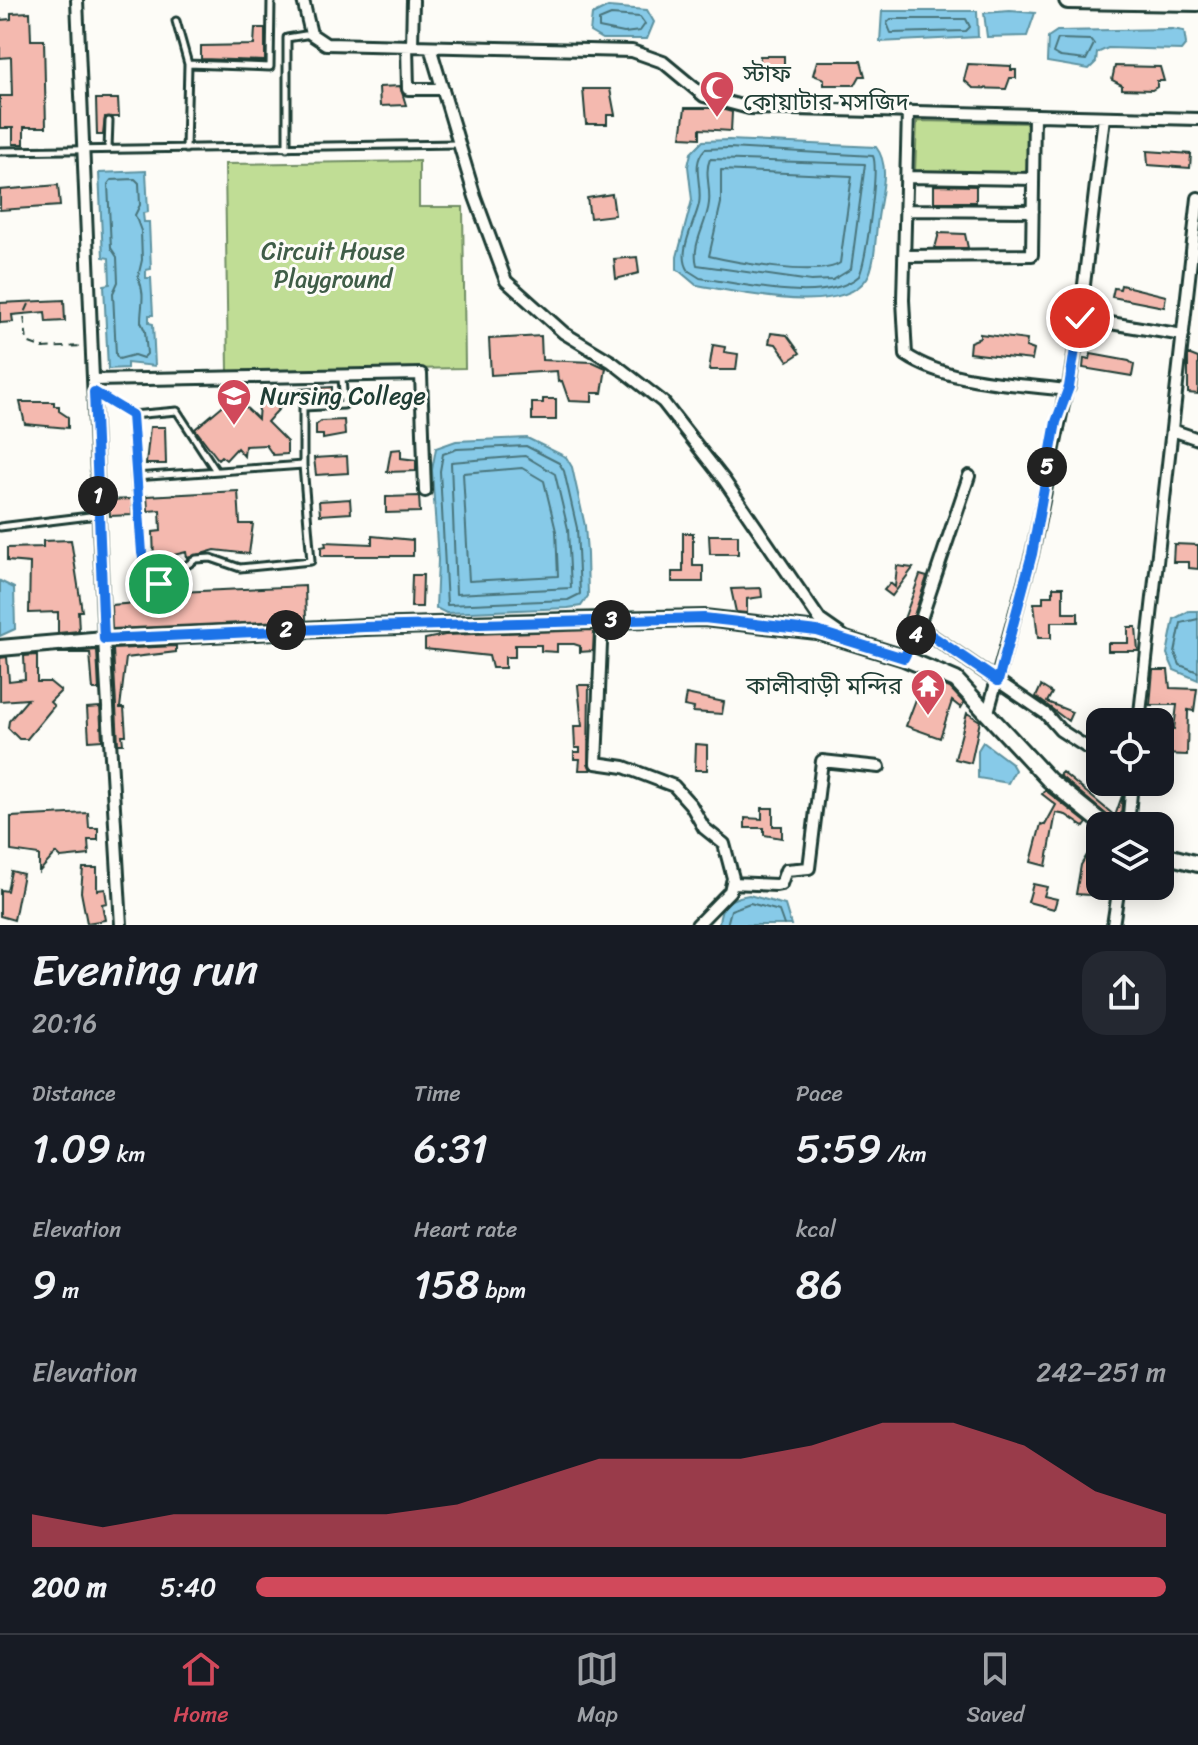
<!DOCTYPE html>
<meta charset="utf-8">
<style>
:root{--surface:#171b24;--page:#242831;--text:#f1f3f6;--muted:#9ea1a6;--line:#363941;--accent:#d1495b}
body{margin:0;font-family:Sriracha,"Noto Sans Bengali",sans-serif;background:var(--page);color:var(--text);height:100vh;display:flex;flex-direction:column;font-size:30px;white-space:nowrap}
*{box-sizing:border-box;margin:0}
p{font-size:26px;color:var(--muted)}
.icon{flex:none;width:44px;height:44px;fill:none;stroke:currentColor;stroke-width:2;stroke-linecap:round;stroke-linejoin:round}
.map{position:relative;height:925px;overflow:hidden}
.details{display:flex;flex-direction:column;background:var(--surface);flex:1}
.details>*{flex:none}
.controls{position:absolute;left:1086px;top:708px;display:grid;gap:16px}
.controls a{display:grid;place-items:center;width:88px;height:88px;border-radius:16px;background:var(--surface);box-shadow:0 4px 20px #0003;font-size:40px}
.pin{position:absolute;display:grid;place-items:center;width:68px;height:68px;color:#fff;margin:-34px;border:4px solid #fff;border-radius:50%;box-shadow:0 2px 8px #0007}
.km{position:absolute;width:40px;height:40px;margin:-20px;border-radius:50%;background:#222;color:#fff;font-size:22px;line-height:40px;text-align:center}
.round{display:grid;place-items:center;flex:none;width:84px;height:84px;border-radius:24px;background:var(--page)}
.headline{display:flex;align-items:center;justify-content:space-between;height:136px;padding:0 32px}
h1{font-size:44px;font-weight:600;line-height:60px}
.metrics{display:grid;grid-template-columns:repeat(3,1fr);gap:12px;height:136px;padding:8px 32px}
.metrics div{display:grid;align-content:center}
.metrics b{font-size:40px;font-weight:600}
.metrics small{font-size:22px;font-weight:400}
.metrics p{font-size:22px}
.chart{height:224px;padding:16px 32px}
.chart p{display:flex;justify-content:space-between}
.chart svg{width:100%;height:144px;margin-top:8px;fill:var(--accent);opacity:.7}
ul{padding:0 32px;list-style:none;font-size:26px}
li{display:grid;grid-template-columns:128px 96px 1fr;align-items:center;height:60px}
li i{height:20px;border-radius:10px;background:var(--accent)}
.menu{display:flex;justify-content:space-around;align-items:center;height:112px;border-top:2px solid var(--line);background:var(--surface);font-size:22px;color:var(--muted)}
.menu a{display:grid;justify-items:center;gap:4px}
.menu .active{color:var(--accent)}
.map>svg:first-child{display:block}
.green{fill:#c0dd95;stroke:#708d64;stroke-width:2}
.water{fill:#87cae8;stroke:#5d92a0;stroke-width:2}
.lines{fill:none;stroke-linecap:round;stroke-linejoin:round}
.shore{stroke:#49757c;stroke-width:2}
.building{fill:#f4b9af;stroke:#1f3d34;stroke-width:2}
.service-casing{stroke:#1f3d34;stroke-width:11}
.minor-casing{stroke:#1f3d34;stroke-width:16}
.tertiary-casing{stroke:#1f3d34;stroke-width:20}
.primary-casing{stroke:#1f3d34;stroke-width:22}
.path{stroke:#1f3d34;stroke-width:2;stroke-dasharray:8 6;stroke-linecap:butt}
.service{stroke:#fdfcf7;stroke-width:5}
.minor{stroke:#fdfcf7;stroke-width:10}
.tertiary{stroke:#fdfcf7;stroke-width:14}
.primary{stroke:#fdfcf7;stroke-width:16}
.route-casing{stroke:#fff;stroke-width:16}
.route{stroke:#1a73e8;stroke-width:10}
.labels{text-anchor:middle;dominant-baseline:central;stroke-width:6;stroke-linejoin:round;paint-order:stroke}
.poi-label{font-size:24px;fill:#1f3d34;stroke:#fdfcf7;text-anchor:start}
.park-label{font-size:24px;fill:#3f5d47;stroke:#fdfcf7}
</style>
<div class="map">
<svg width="1198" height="925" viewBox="0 0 1198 925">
<rect width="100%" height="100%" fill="#fdfcf7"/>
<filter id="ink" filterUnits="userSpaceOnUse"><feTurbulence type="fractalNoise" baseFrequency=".0125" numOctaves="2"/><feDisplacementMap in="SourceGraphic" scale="16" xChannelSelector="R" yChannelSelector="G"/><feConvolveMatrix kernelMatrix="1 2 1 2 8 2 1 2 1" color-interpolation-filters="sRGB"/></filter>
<g filter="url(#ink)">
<path class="green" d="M917,121L1030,123V176L915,173Z
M419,161V207H463L465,368L228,372L225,164Z"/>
<path class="water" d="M608,7L647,10L654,22L647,39H602L590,32L592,15Z
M882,11H977L978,37L880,42Z
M1010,11L1035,13L1027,36L987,37L984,13Z
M1172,29L1184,31L1186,44L1181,50L1108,48L1097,53L1096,62L1089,69L1047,62L1048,37L1057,31Z
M729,140L876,147C891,166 881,195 878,218C875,235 876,264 867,278C841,318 737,291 696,285L677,269V257L692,200L688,166L691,153L703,141Z
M146,171L148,212L143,213L144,222H149L151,269L146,270V278H151L153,315H149V323L153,324L155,366L127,363V368L108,369L104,285L110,284L109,258L103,257L99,173Z
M527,438L566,457L572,467L585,526L587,554L588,596L581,606L568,608L446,613L436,608L438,560L432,470L436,448L456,441Z
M0,581L14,588L15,629L0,636Z
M1189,611H1198V680L1174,670L1167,654L1174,619Z
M983,742L1011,763L1015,770L1008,783L978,778V750Z
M749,895L785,905L791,925H719C720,904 729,898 749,895Z"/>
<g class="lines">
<path class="shore" d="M611,15L640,17L645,24L640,31L624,33L599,28V20Z
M891,19H966L970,27L966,31L891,33L887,23Z
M1058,39L1091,40L1094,44L1086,60L1060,57L1053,53Z
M729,148L873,156C879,169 866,262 859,276C825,306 742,283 700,278L689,271C676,253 695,223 699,204C703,184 690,165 705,149Z
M710,159L865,164L851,269L833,280L811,281L697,265C691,244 707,224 709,203C711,188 704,173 710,159Z
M721,170L852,176L840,263C820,278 734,262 709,256L721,203Z
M135,179L139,183L140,205L135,215L141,231L142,260L138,277C146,295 141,304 141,322L145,331L147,354L143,358L134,355L119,359L116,355L113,293L118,282L117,257L111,248L108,184L111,180Z
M526,446L559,463L564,471L577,528L580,594L568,600L447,605L440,471L443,454L457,449Z
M525,456L555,474L568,529L571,588L456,594L451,462Z
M522,468L544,481L556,531L558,576L469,581L463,473Z
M1198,619L1181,623L1175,653L1180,665L1198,672
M727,925L731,910L750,903L779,911L784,925"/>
</g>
<path class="building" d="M30,12L31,40H44L46,127H24V144H13V128H0V96H12L11,57L0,58V20L11,19V13Z
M255,28H265V61L201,59V46L254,45Z
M760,56H784V75H759Z
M817,61H861L865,76H860L855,85H824V79L813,75Z
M968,64L1011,66V70H1016V78H1010L1006,89L973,88L964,80Z
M1115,66L1160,67L1164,81H1157V87L1152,90L1122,89V85L1112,80Z
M400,86L406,105L380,106L379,87Z
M583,89H610L615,115H607V124H586Z
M96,99H118L119,117H105L103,135H97Z
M685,108H717L732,112L731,131L700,129V138L681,137Z
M1147,151L1191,154L1190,168L1148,165Z
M58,185L60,206L0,210V190Z
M934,185L976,186V202H934Z
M612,194L615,215L590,218L587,198Z
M939,233L965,234L968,248H935Z
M637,257L639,273L616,279L614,259Z
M1121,285L1166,296L1164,307L1112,297L1114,288L1120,289Z
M64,300L65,321L46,322L45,312L12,315L13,322L0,323V303Z
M771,333L787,335L800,353L788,361L776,344L769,343Z
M980,334L1027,340L1026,347L1034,350L1032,360L969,353L970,342L980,338Z
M541,336L542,360L593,362L606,368L602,393H592V402L569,401L562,381L558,382L557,371L491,375L489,339Z
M713,345L725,347L724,352L738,354L736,370H709Z
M1091,354L1129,361L1134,365L1132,376L1083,368L1084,358L1090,359Z
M1188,354L1198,358V394L1188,393Z
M332,387V400H298L300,389Z
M296,390L267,422L287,442V454L273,455L266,445L245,446L244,456L237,448L226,460L221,456L218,459L195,429L234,396L258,419L259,404L270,398V392Z
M543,399H556V420H532V403H543Z
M20,402H54V406H59V411L68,417V428L25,424Z
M344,420L345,435L323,439V435H316V425L321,421Z
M150,427H165L166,464H146Z
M401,449V458L416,460V471L387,472L391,450Z
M347,456L348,473L316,475L314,458Z
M238,491L240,524H253L249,554L215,550L187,558L186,552L154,560L153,532L161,531L160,510L148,511L147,496Z
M386,497L419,496L420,512L386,513Z
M132,499V515L110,516L109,500Z
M350,499L351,513L320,515L319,501Z
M683,533H693V566H703V582H672V572H683Z
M709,535H738V554H710Z
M372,536L413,540V556H321V547L326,546L325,542L372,544Z
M71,540L82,611H78L79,631L58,633V612L29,613L30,563L7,561V548L43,547V541Z
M1174,544L1198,545V569L1189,568V562H1173Z
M897,566L913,568L892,596L884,590L890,583L895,587Z
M412,575H423L422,607H411Z
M920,575L927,577L912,621L904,619Z
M305,586L306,620L112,629L111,605L137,603V594Z
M1053,587H1063V613H1078V622H1051V638H1038L1034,603H1043V596H1053Z
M761,588L762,597L747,599V613L736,612L731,589Z
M1128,627H1136L1138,651H1108V643H1128Z
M594,630L593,651L580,652V646L574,644H557V652L541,651V645H515V657H505V668H492L489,656L425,649V639L445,635Z
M176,646V652L126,658L120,708H124L126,735H122L123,744H118L113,649Z
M97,650L99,690H93L90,653H58Z
M37,655V682H50L61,691L50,702L54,706L27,739H19L8,728L9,721L28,699L0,701V658L7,657L9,681L25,679L24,656Z
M1153,670H1168L1170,688L1197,689L1194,711L1188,710L1187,755L1162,754V728L1174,729L1177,705H1150Z
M924,678L950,688L964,703L961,708L952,701L940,738L906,726Z
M578,685H589L588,763L591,770H579L580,759H574V752H580V748H575L574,726H582Z
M1041,686L1052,693L1047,702L1072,712L1068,721L1036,697Z
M686,694L724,702L722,714L693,712L694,708L684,706Z
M100,707L102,740L89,741L87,708Z
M967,713L980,721L971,763L955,759Z
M696,744L707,745V770H695Z
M1062,772L1115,816L1123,793L1120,826L1059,775Z
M1045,790L1087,823L1084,827L1066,815L1056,813L1046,866L1031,862L1041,824L1045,825L1056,805L1042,794Z
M762,808H773V826H782V838L764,835V828H745V818L762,819Z
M88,813L89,828H98V840H88L89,855L61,858L56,853L39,872V855L11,851V817Z
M1099,835L1097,867L1104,896L1076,894L1081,865Z
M83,868H97V890L105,889L107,903L102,904L105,920L87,923L81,892Z
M11,871L23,874L14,920L0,916V890L7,891Z
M1033,884L1047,887L1044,896L1057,899L1054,909L1028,902Z"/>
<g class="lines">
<g class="service-casing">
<path id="service" d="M176,21L188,64L186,149
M188,64L270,67L271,0
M287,148V38L311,34
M108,149L109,121
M0,151L459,144
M95,393L132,415L135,477L303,465V407L344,405L342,378
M132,415L177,411L216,471
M135,477L144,567L148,579L159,584L196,559L211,558L240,568L311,561L303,465
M0,527L98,515"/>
</g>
<g class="minor-casing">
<path id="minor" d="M77,0L104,639L121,925
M303,0L311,34L326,44L632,51L663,62L704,96L749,108L1198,119
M407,46L408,89H443
M412,46L413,0
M430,47L475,197L506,281L564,333L612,362L663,402L724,480L820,620L843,636
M908,112L903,300L906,355C949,384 1015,383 1066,390L1069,387L1080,318L1183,335
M907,177L1033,179
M906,210L1033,211
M905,256L1032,255L1034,115
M1080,318L1104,117
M93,380L421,374L425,491
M1172,430L1198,439
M602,620L596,763L624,767L674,786L691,805L704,828L724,844L733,878L730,891L697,925
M919,627L1046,714L1060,730L1100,756
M904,658L917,631L969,476
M988,712L1032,554L1066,390
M1139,722L1198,198
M1128,826L1132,782
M732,883L776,885L781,884L786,870L809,868L822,761L879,767
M1113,925L1119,886"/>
</g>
<g class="tertiary-casing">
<path id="tertiary" d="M0,648L104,639L365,627L602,620L704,618L817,631L904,658L956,680L1049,780L1106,826
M1160,854L1198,864"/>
</g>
<g class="primary-casing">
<path id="primary" d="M1068,0L1198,2"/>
</g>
<path class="path" d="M29,304L24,315L27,342L43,348L83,346"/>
<use href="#service" class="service"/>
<use href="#minor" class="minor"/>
<use href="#tertiary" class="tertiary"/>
<use href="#primary" class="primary"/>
</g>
</g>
<g class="lines" filter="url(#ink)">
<g class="route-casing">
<path id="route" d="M159,584L148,579L142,553L132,415L94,392L104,639L365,627L704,618L817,631L904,658L919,627L998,681L1032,554L1056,422L1069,387L1080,318"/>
</g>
<use href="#route" class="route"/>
</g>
<defs>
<g id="mosque-pin" transform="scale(1.8)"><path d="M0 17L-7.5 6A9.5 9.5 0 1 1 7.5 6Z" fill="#d1495b" stroke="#fdfcf7"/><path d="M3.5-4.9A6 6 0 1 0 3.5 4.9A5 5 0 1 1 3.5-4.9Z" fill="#fff"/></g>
<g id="university-pin" transform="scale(1.8)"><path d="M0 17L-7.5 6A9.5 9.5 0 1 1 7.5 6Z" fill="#d1495b" stroke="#fdfcf7"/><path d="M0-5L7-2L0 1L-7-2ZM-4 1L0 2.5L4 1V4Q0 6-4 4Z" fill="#fff"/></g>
<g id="temple-pin" transform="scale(1.8)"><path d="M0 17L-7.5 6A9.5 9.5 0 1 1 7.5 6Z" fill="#d1495b" stroke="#fdfcf7"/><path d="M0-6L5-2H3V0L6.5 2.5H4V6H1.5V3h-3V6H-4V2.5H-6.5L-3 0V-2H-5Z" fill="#fff"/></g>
</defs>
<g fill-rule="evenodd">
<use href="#mosque-pin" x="717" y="88"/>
<use href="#university-pin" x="234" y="396"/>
<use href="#temple-pin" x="928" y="686"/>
</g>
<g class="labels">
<g class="poi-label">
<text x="743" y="74">স্টাফ<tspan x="743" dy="28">কোয়াটার মসজিদ</tspan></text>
<text x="260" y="396">Nursing College</text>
<text x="902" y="686" text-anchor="end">কালীবাড়ী মন্দির</text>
</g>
<g class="park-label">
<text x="333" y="251">Circuit House<tspan x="333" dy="28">Playground</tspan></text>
</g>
</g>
</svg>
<div class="controls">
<a><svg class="icon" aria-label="locate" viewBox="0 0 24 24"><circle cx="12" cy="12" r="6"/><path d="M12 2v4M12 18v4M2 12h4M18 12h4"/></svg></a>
<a><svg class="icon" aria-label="layers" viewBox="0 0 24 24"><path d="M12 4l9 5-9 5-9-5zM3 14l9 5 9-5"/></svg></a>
</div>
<div class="pin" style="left:159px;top:584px;background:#1e9e55"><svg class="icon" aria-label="arrive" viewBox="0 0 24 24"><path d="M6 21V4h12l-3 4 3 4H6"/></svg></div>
<div class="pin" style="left:1080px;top:318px;background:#d93025"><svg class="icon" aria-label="check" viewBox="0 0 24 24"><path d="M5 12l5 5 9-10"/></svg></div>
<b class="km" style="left:98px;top:496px">1</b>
<b class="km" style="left:286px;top:630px">2</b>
<b class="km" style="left:611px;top:620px">3</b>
<b class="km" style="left:916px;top:635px">4</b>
<b class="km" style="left:1047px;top:467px">5</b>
</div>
<section class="details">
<div class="headline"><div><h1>Evening run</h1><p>20:16</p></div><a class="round"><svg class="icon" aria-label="share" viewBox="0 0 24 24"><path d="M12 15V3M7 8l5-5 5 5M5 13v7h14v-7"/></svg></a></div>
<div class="metrics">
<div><p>Distance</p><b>1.09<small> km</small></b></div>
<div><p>Time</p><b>6:31</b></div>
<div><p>Pace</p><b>5:59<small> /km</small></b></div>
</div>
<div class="metrics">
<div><p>Elevation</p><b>9<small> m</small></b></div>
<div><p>Heart rate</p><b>158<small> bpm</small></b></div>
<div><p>kcal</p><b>86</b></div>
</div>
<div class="chart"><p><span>Elevation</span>242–251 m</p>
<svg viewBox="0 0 160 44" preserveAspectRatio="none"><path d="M0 44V34L10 38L20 34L30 34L40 34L50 34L60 31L70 24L80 17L90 17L100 17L110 13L120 6L130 6L140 13L150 27L160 34V44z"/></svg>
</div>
<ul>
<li><b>200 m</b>5:40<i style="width:100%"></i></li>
</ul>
</section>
<nav class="menu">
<a class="active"><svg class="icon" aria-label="home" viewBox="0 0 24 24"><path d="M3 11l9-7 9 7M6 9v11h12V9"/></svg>Home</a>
<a><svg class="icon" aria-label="map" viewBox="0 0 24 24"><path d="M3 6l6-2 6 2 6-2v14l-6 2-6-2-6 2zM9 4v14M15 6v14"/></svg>Map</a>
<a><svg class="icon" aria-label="saved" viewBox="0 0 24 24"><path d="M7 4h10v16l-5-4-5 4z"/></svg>Saved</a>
</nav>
